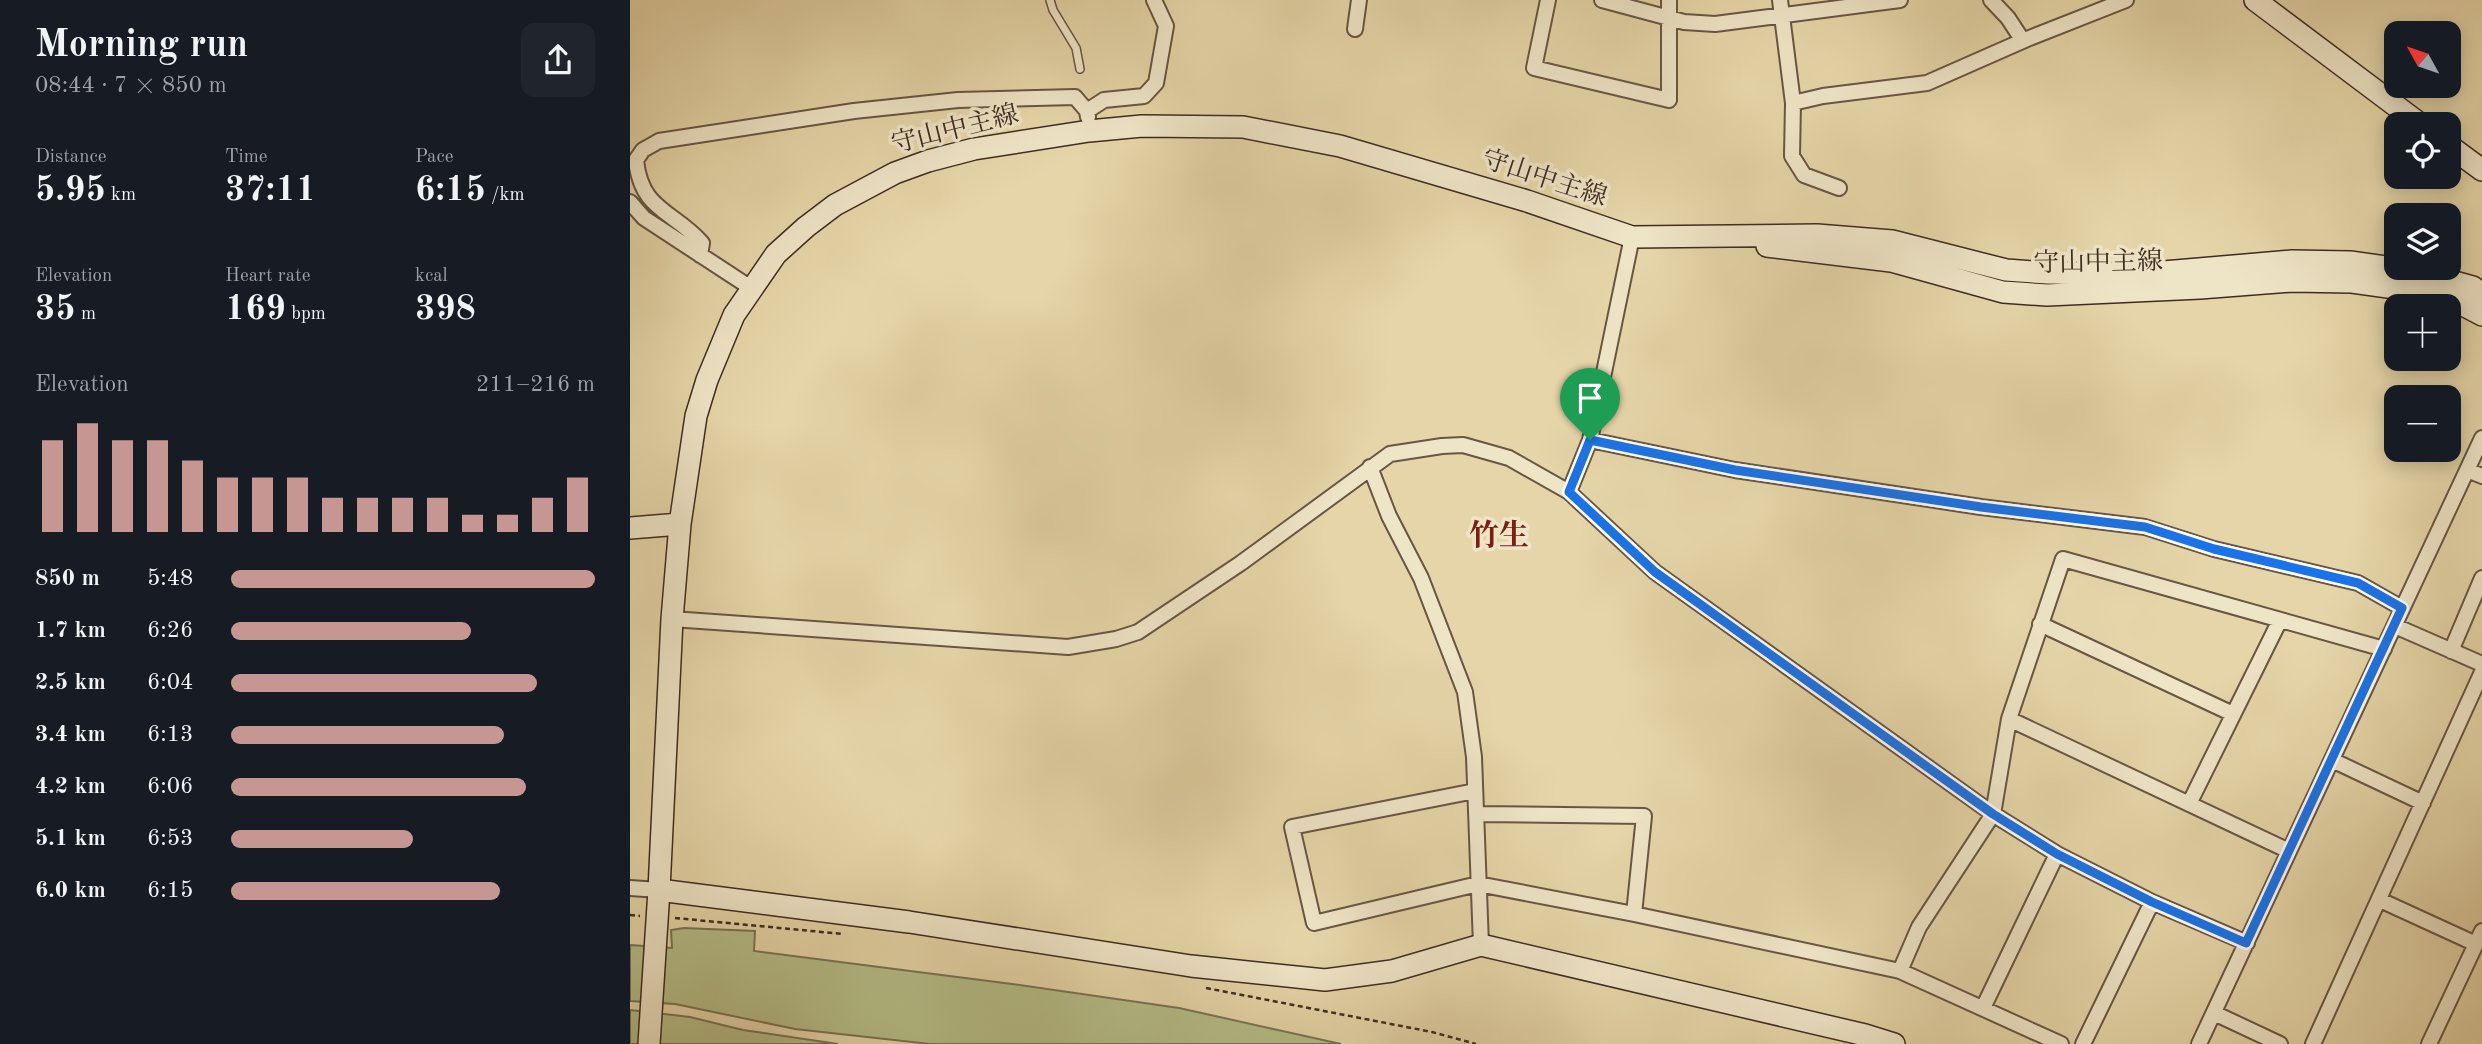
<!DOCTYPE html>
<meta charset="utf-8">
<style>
:root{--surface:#171b24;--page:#20242c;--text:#f1f3f6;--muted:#9ea1a6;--accent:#c59692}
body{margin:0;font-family:"Old Standard TT","Noto Serif JP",serif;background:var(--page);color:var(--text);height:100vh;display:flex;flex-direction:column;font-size:26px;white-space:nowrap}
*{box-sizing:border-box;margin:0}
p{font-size:23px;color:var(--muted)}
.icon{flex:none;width:38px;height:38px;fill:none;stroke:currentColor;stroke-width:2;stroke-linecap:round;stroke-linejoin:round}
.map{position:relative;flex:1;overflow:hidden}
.panel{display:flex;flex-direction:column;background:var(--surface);width:630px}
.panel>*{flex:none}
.needle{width:46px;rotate:310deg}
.buttons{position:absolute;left:1754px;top:21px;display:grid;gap:14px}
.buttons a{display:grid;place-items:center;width:77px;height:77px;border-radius:14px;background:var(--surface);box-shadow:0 4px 18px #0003;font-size:35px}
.pin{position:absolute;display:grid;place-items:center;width:60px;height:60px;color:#fff;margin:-72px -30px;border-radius:50% 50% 50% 0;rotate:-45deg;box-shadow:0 0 7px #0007}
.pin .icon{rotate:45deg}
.round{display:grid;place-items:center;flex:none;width:74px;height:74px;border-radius:14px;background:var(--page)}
.headline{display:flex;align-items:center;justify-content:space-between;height:119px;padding:0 35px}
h1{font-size:38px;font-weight:700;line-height:52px}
.figures{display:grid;grid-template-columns:repeat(3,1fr);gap:10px;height:119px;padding:7px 35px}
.figures div{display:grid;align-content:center}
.figures b{font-size:35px;font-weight:700}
.figures small{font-size:19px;font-weight:400}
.figures p{font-size:19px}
.chart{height:196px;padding:14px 35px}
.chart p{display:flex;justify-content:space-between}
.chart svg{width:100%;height:126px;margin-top:7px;stroke:var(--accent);stroke-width:6}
ul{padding:0 35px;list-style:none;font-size:23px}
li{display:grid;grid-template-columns:112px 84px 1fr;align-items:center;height:52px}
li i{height:18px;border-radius:9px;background:var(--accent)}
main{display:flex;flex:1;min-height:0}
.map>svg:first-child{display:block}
.green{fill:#b5bd88;stroke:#7a7456;stroke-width:2}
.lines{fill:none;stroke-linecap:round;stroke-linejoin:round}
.lane-casing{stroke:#685644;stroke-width:10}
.street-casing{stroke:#685644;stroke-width:18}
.secondary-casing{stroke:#3e2c23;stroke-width:24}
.path{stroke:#3e2c23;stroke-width:2.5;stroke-dasharray:5 3.5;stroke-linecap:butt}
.lane{stroke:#eee4c6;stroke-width:7}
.street{stroke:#eee4c6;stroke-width:14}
.secondary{stroke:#eee4c6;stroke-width:21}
.route-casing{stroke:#fff;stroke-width:14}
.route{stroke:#1a73e8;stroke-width:9}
.labels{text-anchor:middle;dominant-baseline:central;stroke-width:7;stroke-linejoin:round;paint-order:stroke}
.street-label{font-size:26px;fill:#3e2c23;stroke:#eee4c6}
.quarter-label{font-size:30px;font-weight:bold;fill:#7a1f14;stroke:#eee4c6}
</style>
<main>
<section class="panel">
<div class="headline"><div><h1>Morning run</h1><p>08:44 · 7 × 850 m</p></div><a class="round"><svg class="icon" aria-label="share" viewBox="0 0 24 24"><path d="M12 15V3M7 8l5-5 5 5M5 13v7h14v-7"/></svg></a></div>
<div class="figures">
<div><p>Distance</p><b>5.95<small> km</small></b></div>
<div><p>Time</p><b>37:11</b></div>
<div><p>Pace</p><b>6:15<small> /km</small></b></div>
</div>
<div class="figures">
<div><p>Elevation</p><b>35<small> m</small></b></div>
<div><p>Heart rate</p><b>169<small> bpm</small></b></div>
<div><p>kcal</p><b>398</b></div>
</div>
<div class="chart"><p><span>Elevation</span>211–216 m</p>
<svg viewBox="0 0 160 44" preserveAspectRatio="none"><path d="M5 44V12M15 44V6M25 44V12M35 44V12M45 44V19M55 44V25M65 44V25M75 44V25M85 44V32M95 44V32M105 44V32M115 44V32M125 44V38M135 44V38M145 44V32M155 44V25"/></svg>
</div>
<ul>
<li><b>850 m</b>5:48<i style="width:100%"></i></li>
<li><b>1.7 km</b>6:26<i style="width:66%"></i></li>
<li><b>2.5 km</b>6:04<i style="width:84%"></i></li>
<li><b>3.4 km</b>6:13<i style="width:75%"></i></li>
<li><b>4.2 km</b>6:06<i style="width:81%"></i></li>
<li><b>5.1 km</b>6:53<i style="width:50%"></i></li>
<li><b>6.0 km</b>6:15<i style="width:74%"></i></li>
</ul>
</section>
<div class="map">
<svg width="1852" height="1044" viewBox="0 0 1852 1044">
<rect width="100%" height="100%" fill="#e5d5a8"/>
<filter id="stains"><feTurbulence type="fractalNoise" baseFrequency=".00286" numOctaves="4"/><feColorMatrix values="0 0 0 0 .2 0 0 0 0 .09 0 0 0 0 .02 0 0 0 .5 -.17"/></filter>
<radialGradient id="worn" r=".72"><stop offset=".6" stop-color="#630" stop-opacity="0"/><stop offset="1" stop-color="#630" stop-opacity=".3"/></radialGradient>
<path class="green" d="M54,928L125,931L124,951L382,984L549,1008L711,1044H300L165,1029L45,1004L0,1001V945L42,948L41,930Z
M0,1010L60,1017L113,1030L208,1044H0Z"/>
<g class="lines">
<g class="lane-casing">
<path id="lane" d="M420,0L423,10L446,48L450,69"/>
</g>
<g class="street-casing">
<path id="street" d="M918,0L904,68L1039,100V0
M972,0L1054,22L1085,24L1270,0
M1150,0L1163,103L1162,156L1174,175L1209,188
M1361,0L1378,18L1393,41
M725,29L729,0
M1163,103L1193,96L1297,83L1397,39L1496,0
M458,117L457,111L474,100L514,96L526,83L536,26L524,0
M0,202L14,218L121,288
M70,255L72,243C43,210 11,211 6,160L13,150L29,141L224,111L328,100L445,97L457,111
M960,440L1105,470L1351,507L1515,527L1584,549L1728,583L1772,608
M740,467L759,516L791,578L835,692L844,757L851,945
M1837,470L1852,476
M939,492L960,440L1002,237
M42,619L438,647L486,639L508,632L611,563L760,454L812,446L833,445L879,458L939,492L1025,572L1363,814L1427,854L1522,902L1617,943
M1410,624L1603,714
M1765,626L1852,664
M1821,651L1852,578
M1379,719L1659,851
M1702,760L1793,803
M845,791L662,827L684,923L848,884L1004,914L1270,971L1431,1044
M1559,804L1650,620
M846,814L1014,816L1004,914
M0,888L29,890
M1750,900L1846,944
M1270,971L1289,927L1363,814L1379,719L1433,559L1754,649
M1353,1008L1427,854
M1584,1013L1650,1044
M1453,1044L1522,902
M1569,1044L1852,438
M1683,1044L1852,672
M1799,1044L1852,931"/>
</g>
<g class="secondary-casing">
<path id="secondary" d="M1625,0L1790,124
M1818,145L1852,170
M1137,246L1261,261L1373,292L1417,295L1570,288L1662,281L1722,282L1780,290L1833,305L1852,315
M0,528L50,524
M29,890L279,922L561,966L695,980L762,971L851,945L1235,1035L1264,1044
M19,1044L29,890L42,619L50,524L66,416L77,380L104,315L146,254L176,227L205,205L265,173L298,161L344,149L459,131L512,126L613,127L710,146L897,201L1002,237L1187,235L1262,241L1376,270L1418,273L1510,274L1662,261L1720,262L1785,271L1843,287L1852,295"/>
</g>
<path class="path" d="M0,915L10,916
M45,918L213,934
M576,988L802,1032L846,1044"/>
<use href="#lane" class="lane"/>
<use href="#street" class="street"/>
<use href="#secondary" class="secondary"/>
</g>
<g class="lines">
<g class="route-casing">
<path id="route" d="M960,440L1105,470L1351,507L1515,527L1584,549L1728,583L1772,608L1616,943L1522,902L1427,854L1363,814L1025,572L939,492Z"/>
</g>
<use href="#route" class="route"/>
</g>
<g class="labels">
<g class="street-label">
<text transform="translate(325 130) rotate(-14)">守山中主線</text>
<text transform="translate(914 179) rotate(18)">守山中主線</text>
<text transform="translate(1468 263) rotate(-1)">守山中主線</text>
</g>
<g class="quarter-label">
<text x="869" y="537">竹生</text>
</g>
</g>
<rect width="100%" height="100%" filter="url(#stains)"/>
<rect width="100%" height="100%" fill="url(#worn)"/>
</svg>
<div class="buttons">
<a><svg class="needle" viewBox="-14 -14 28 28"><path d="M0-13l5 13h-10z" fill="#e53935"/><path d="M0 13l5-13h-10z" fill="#9ea1a6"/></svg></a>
<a><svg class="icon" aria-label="locate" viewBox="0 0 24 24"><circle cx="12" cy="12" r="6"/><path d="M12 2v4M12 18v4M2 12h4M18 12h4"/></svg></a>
<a><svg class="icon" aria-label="layers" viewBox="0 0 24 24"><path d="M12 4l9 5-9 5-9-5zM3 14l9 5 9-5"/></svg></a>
<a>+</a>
<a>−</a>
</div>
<div class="pin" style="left:960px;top:440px;background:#1e9e55"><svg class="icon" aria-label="arrive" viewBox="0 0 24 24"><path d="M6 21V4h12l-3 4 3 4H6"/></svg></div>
</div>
</main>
